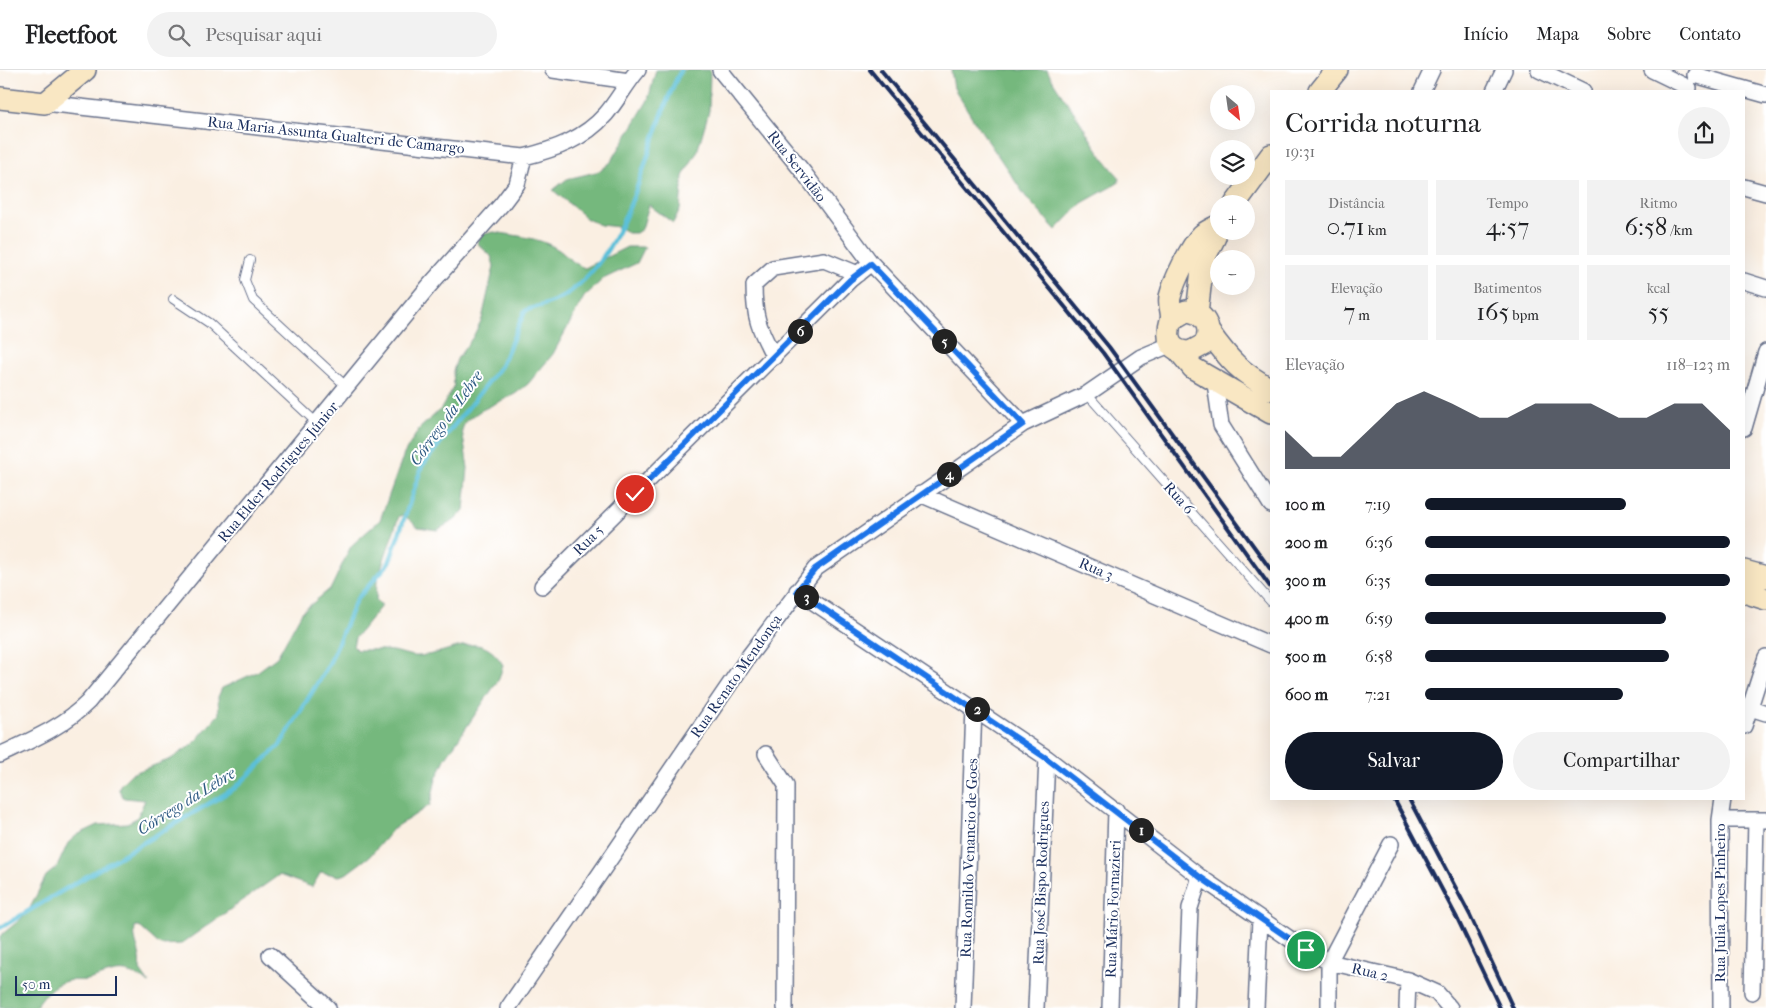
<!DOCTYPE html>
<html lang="pt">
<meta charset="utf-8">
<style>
:root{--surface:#fff;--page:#f2f2f2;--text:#202124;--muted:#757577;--line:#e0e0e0;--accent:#111827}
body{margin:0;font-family:"IM FELL French Canon",serif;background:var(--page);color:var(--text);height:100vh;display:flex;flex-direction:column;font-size:19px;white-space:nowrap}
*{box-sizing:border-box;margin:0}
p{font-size:16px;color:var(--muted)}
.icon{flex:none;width:28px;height:28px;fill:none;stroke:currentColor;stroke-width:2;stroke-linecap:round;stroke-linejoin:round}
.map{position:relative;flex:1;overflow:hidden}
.drawer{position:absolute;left:1270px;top:20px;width:475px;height:710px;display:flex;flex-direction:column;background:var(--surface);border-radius:0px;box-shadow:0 5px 20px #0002}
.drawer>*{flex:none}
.needle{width:32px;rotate:151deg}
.buttons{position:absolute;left:1210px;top:15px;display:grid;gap:10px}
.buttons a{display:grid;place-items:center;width:45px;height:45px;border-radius:50%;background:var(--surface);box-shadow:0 5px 20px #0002;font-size:25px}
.scale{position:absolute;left:15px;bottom:12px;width:102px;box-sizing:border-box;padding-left:5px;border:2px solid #1b2f5e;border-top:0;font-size:14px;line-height:18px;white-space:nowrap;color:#1b2f5e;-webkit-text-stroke:4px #fff;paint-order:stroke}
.pin{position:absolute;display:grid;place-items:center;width:42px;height:42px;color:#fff;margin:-21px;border:2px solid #fff;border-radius:50%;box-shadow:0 1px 5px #0007}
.km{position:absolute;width:25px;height:25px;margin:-12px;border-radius:50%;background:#222;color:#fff;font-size:14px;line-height:25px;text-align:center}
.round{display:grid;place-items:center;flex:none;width:52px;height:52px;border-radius:26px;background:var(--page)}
.overview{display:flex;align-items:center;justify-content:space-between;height:85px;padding:0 15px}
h1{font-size:28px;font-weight:600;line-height:38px}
.figures{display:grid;grid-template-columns:repeat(3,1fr);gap:8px;height:85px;padding:5px 15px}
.figures div{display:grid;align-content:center;border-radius:0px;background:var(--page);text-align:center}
.figures b{font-size:25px;font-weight:600}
.figures small{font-size:14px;font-weight:400}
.figures p{font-size:14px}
.chart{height:140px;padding:10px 15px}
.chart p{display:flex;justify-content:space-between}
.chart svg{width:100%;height:90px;margin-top:5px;fill:var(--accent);opacity:.7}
.primary-button{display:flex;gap:10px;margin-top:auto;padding:10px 15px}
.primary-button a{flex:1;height:58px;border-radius:30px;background:var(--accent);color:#fff;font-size:20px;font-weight:600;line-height:58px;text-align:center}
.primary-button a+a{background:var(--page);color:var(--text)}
ul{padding:0 15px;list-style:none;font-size:16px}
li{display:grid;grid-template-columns:80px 60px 1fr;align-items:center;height:38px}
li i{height:12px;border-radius:6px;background:var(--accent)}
header{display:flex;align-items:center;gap:30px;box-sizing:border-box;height:70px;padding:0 25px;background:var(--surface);border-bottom:1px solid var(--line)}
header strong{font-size:24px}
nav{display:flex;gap:28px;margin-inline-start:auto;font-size:18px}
.search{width:350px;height:45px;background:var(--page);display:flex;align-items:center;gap:12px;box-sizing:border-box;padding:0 18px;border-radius:28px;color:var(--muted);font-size:19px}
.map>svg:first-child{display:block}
.forest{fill:#74b87d;stroke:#48746e}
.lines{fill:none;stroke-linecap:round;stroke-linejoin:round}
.stream{stroke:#5bc0d9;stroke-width:4.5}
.lane-casing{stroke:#69728c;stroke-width:10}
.street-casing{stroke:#69728c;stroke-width:18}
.secondary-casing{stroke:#69728c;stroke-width:24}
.lane{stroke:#fff;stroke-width:8}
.street{stroke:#fff;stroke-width:15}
.secondary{stroke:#f9e7c3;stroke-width:21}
.rail{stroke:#1b2f5e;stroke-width:4}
.route-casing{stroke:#fff;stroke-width:10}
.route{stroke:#1a73e8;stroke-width:6}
.labels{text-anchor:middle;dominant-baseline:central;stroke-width:4;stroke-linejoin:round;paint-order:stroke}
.street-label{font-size:15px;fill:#1b2f5e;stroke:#fff}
.water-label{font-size:16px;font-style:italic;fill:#2e5a83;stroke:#fff}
</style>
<header>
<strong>Fleetfoot</strong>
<div class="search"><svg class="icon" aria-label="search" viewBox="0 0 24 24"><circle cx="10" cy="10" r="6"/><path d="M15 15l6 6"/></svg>Pesquisar aqui</div>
<nav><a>Início</a><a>Mapa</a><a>Sobre</a><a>Contato</a></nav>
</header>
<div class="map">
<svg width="1766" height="938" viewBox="0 0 1766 938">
<rect width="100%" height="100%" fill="#fff"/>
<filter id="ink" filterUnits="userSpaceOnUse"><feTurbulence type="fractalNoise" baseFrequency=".02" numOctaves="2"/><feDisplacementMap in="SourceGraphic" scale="10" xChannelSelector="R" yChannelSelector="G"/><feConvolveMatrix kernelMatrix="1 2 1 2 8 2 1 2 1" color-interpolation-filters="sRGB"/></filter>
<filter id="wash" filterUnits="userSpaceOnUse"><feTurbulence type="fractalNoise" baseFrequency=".0096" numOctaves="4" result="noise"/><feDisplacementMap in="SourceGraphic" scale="20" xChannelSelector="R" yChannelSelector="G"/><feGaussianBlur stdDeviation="1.12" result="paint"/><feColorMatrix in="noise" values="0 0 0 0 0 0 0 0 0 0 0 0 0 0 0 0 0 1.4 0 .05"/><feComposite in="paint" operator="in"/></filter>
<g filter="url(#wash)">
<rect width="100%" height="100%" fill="#faefe2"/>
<path class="forest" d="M656,0H710L709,41L697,82L683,106L680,139L673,153L649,135L642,159L636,163H628L619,157L600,155L587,149L553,120L567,109L600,101L611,92L648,30Z
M951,0H1047C1057,20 1068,32 1079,50C1093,73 1101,87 1120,108L1118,113L1082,133L1056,160L1026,127L973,49L954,18Z
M494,162C516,166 540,167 559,180C568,187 574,194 585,198L627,177H645L637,193L603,209L584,227L553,284L528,314L515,324L480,341L465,352L462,360L468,398L464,440L455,450L437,460L418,457L404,445L399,446L377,510L376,531L382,535L355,568L353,576L357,580C369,580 381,579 392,581C401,582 411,587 419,586C452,584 480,557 503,595L499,609L445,689L436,709L430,735L393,759L370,786L346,804L339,806L321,802L312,817L279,805L181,874L160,875L141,858L135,856C132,875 143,880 140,900L149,913C123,896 118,901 91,909C83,912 75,909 67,911C52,914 43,926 35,938H0V866L27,844L46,806L57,797L68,773L77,765L98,755L127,753L137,748L145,730L124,728L119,720L120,715L131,704L171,689L193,674L219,644L218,627L222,618L257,602L277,587L302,542L331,518L351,476L380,450L404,384L419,359L441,339L454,316L453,301L457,289L473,267L482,249L494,196L491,186L478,174L480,165Z"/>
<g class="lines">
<path class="stream" d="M0,858L235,718L280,675L329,594L356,530L389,493L422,396L501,296L525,241C538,236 554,233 564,226C635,179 644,71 681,0"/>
</g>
</g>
<g filter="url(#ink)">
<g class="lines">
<g class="lane-casing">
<path id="lane" d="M250,190L245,210L253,230L348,318
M173,229L209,253L318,354
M1087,324L1271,532"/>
</g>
<g class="street-casing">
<path id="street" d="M553,0L629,11
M720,0L804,103L871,193L1023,354
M1539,0L1583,21
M1652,0L1689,18
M1695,5L1766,25
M1422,21L1432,0
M1494,21L1504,0
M45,33L524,87C556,79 584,69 606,44C617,31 626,14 638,0
M1744,117L1766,123
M1744,211L1766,218
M774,287C759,258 754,248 754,215L773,198L824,190L858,204
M1215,313L1221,355L1271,435
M1744,358L1766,282
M920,424L1271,575
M542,516L850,210L871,193
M797,521L1047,688L1200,807L1306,880L1329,892L1408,910L1437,923L1450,938
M1744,636L1766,643
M1744,656L1766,587
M766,684L786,715L785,938
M0,685C31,670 63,657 88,632L429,216L502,134L517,114L524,87
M1720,750H1766
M270,885L328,938
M1752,922L1756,750
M508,938L749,586L815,499L1023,354L1087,324L1141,287L1172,274
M963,938L974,638
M1036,938L1047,688
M1110,938L1116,740
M1186,938L1190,838L1200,807
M1256,938L1260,849
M1329,938V892L1391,774
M1407,938L1408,910
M1721,938L1720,750L1723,729"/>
</g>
<g class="secondary-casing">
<path id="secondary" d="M1320,21L1337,0
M0,28L45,33L85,0
M1235,134L1271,85
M1197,243L1203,191L1215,167
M1171,250L1186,241C1204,242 1213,257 1205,274L1190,282C1168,282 1166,267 1171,250C1173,243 1168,235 1170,227C1174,211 1190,177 1202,165C1206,161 1214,158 1219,155
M1209,262C1229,290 1240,302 1271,319
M1178,280L1193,298L1271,343
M1744,501L1766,507
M1744,522L1766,529"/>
</g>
<use href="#lane" class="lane"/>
<use href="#street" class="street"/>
<use href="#secondary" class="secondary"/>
<path class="rail" d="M870,0L1103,283L1271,518
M881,0L1109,277L1271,500
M1394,729L1457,848L1500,938
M1409,729L1470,845L1513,938"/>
</g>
</g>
<g class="lines" filter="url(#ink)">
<g class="route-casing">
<path id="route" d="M635,424L850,210L871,194L1023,354L815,499L797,521L1046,688L1200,807L1306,880"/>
</g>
<use href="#route" class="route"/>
</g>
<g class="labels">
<g class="street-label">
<text transform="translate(336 65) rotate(6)">Rua Maria Assunta Gualteri de Camargo</text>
<text transform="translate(797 96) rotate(52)">Rua Servidão</text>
<text transform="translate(278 402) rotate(-50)">Rua Elder Rodrigues Júnior</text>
<text transform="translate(1179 428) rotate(48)">Rua 6</text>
<text transform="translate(588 470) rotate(-45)">Rua 5</text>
<text transform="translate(1096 499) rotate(23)">Rua 3</text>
<text transform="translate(736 606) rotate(-55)">Rua Renato Mendonça</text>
<text transform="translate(969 788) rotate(-88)">Rua Romildo Venancio de Goes</text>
<text transform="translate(1041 813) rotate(-88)">Rua José Bispo Rodrigues</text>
<text transform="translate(1720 833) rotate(-90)">Rua Julia Lopes Pinheiro</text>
<text transform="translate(1113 839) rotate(-88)">Rua Mário Fornazieri</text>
<text transform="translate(1370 902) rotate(13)">Rua 2</text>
</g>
<g class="water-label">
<text transform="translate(446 348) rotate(-54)">Córrego da Lebre</text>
<text transform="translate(186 731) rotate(-32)">Córrego da Lebre</text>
</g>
</g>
</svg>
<div class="buttons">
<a><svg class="needle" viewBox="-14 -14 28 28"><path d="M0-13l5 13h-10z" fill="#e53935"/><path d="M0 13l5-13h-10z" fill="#757577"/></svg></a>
<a><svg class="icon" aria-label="layers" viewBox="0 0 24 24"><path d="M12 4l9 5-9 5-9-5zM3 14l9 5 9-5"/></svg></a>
<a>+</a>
<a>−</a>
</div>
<div class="scale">50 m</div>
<div class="pin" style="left:1306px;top:880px;background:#1e9e55"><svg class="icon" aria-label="arrive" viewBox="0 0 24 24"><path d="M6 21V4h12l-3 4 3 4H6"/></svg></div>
<div class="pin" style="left:635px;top:424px;background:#d93025"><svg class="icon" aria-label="check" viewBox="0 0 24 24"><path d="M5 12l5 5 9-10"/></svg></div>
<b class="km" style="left:1141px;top:760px">1</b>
<b class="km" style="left:977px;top:639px">2</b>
<b class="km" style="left:806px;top:527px">3</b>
<b class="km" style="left:949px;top:404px">4</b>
<b class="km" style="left:944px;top:271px">5</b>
<b class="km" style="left:800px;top:261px">6</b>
<section class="drawer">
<div class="overview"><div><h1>Corrida noturna</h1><p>19:31</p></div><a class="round"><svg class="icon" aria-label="share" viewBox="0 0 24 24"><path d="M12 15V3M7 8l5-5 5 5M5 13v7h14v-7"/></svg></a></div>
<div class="figures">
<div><p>Distância</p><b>0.71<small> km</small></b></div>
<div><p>Tempo</p><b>4:57</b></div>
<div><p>Ritmo</p><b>6:58<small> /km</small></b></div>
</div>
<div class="figures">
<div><p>Elevação</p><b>7<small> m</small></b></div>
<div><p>Batimentos</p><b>165<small> bpm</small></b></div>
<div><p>kcal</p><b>55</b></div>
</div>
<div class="chart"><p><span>Elevação</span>118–123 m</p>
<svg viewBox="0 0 160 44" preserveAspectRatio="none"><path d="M0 44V25L10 38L20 38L30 25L40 12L50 6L60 12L70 19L80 19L90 12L100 12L110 12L120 19L130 19L140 12L150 12L160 25V44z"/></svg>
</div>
<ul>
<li><b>100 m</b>7:19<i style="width:66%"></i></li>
<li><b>200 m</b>6:36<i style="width:100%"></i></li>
<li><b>300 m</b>6:35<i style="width:100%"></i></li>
<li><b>400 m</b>6:59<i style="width:79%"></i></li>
<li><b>500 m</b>6:58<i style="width:80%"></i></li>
<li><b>600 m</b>7:21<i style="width:65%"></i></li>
</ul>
<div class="primary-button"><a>Salvar</a><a>Compartilhar</a></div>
</section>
</div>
